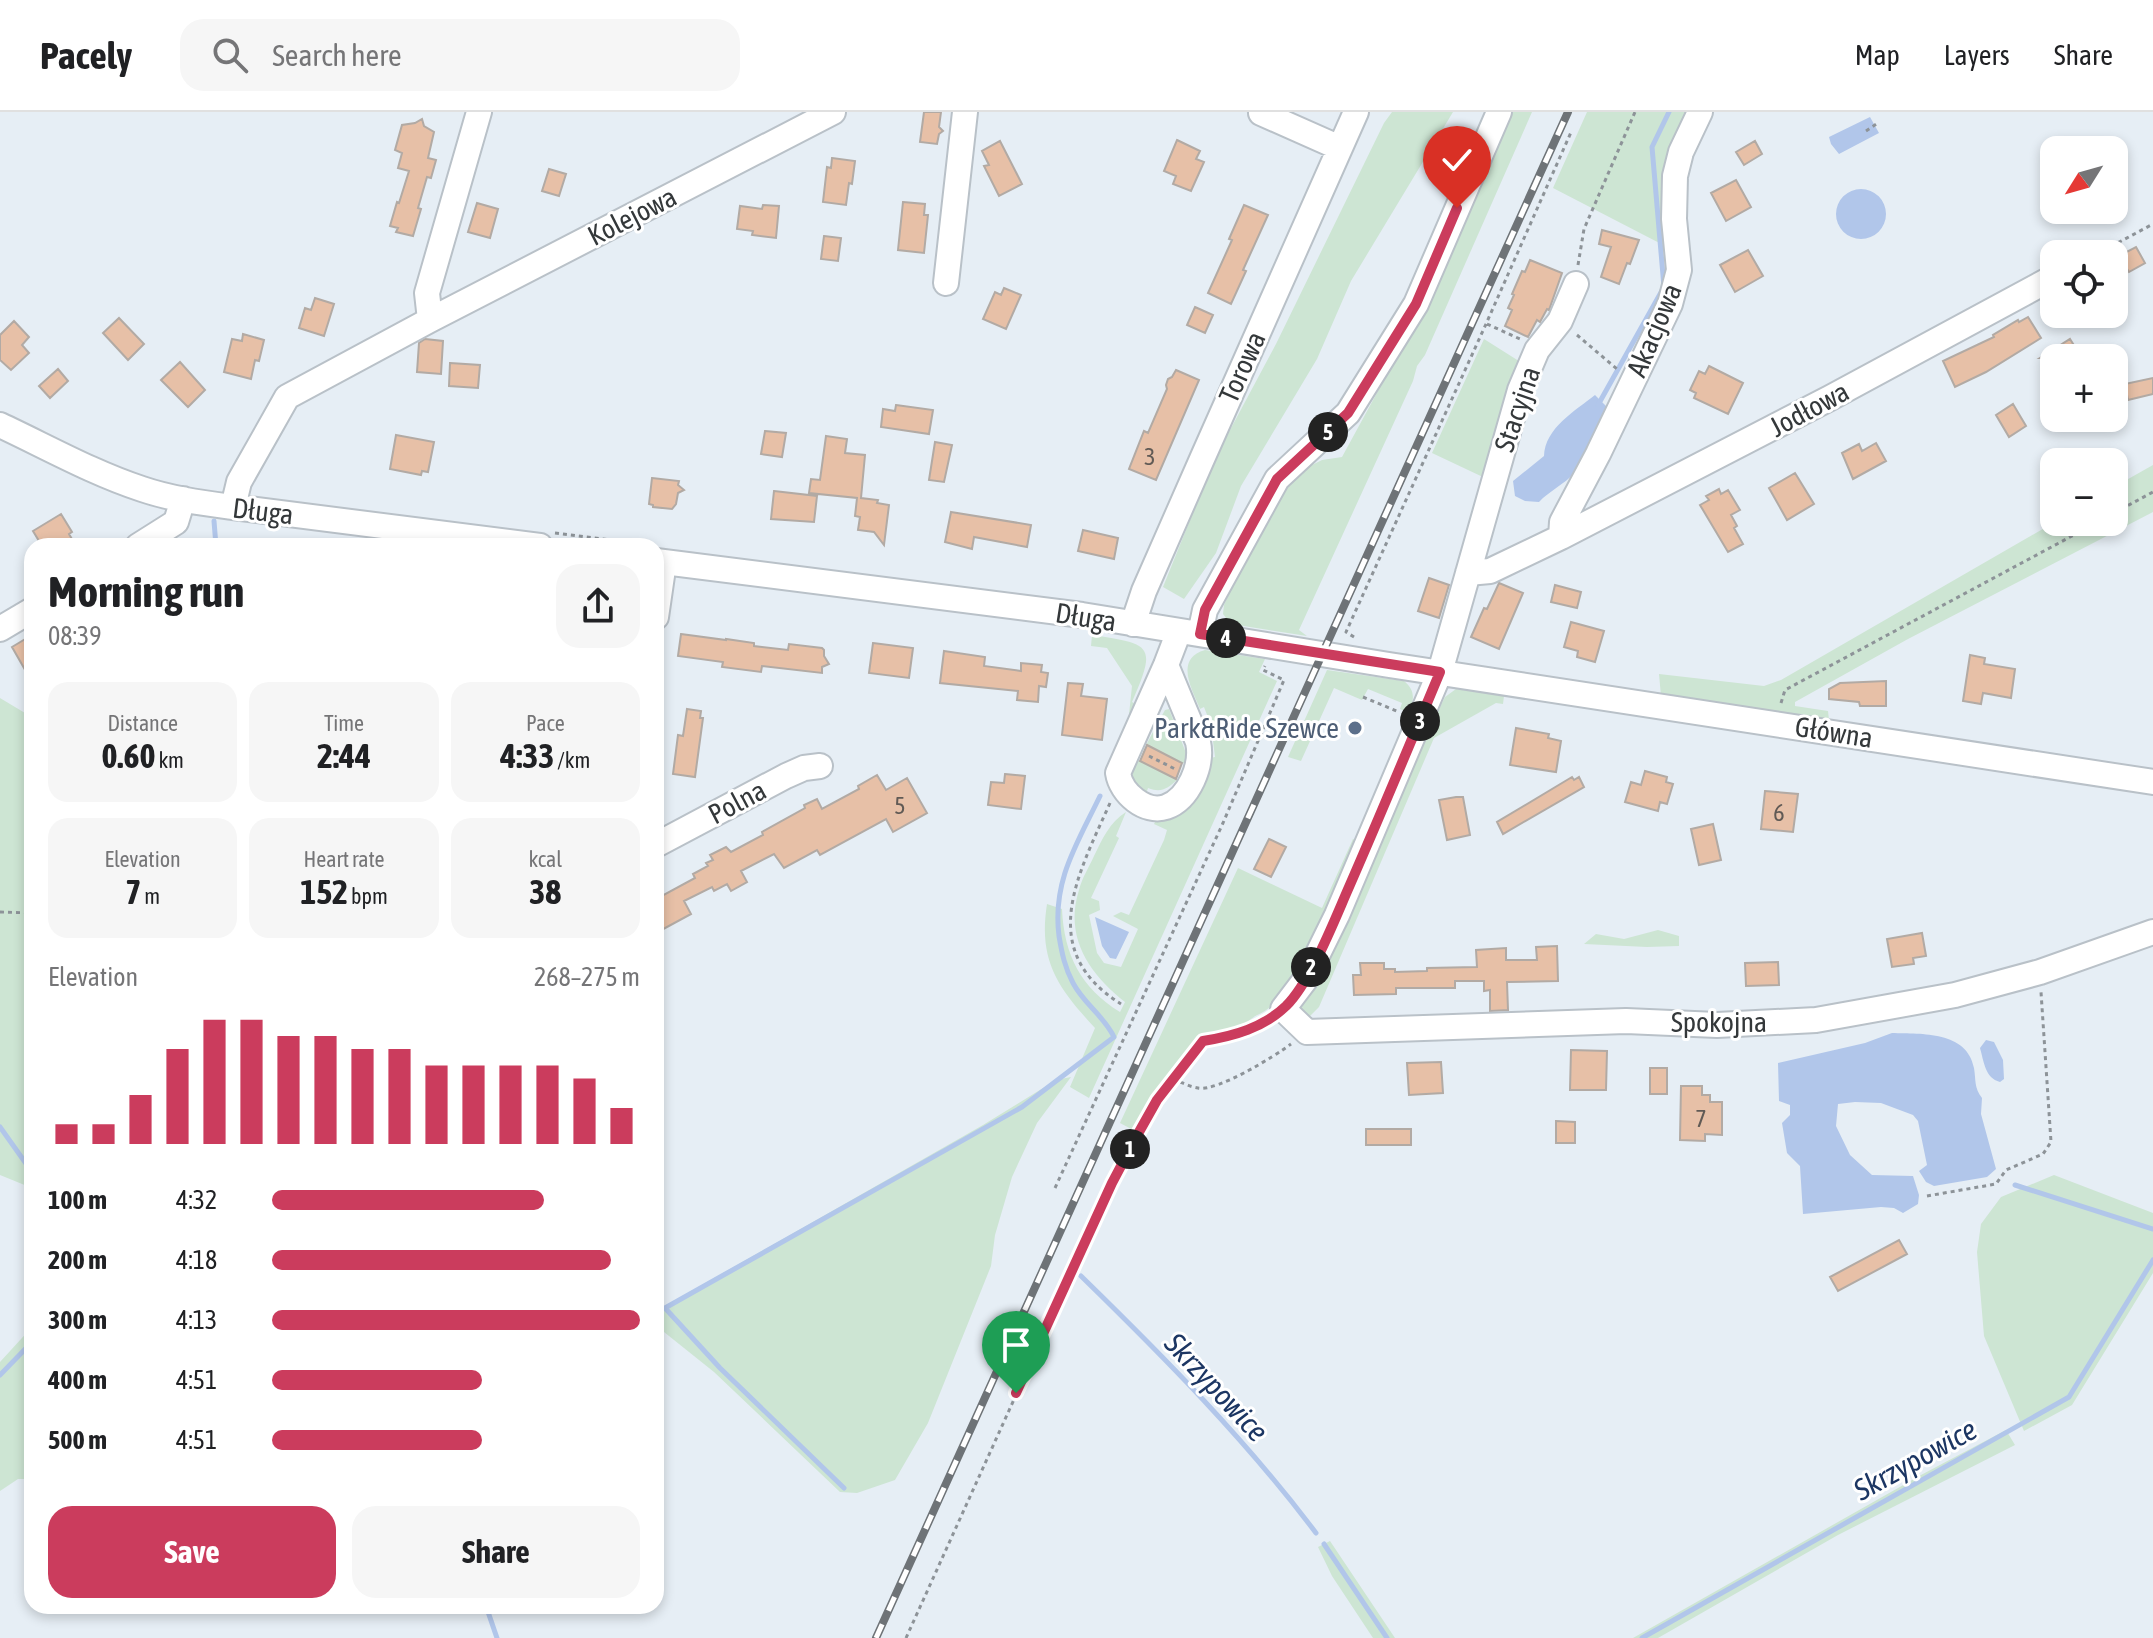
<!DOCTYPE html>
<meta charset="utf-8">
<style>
:root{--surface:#fff;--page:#f6f6f6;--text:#202124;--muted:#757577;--line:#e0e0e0;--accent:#cb3c5d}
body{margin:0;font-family:"Asap Condensed",sans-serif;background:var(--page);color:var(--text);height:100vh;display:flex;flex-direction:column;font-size:30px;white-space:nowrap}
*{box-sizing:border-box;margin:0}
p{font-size:26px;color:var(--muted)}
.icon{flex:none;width:44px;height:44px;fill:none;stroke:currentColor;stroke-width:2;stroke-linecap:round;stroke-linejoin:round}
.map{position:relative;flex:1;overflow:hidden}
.sheet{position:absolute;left:24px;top:426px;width:640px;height:1076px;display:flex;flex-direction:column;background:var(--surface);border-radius:24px;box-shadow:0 4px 12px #0003}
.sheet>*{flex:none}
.needle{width:52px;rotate:233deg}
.controls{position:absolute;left:2040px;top:24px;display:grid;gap:16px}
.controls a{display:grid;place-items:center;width:88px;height:88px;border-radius:16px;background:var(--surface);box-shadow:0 4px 12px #0003;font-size:40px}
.pin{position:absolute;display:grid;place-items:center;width:68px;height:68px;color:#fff;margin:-82px -34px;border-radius:50% 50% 50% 0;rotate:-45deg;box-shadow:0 0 8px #0007}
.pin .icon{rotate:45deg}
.km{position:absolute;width:40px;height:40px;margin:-20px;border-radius:50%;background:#222;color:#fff;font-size:22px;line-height:40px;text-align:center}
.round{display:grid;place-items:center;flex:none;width:84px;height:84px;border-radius:24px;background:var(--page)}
.summary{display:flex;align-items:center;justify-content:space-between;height:136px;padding:0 24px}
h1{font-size:44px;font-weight:700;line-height:60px}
.metrics{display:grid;grid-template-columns:repeat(3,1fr);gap:12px;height:136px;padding:8px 24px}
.metrics div{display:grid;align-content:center;border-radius:20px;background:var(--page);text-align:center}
.metrics b{font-size:34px;font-weight:700}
.metrics small{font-size:22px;font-weight:400}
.metrics p{font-size:22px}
.chart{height:224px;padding:16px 24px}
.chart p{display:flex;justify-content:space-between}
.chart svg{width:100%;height:144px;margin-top:8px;stroke:var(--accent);stroke-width:6}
.button{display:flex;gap:16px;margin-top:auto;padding:16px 24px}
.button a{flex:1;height:92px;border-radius:24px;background:var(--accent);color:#fff;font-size:32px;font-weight:700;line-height:92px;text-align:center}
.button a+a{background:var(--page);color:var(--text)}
ul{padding:0 24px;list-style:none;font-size:26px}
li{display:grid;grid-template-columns:128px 96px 1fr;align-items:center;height:60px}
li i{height:20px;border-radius:10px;background:var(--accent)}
header{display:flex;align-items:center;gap:48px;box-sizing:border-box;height:112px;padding:0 40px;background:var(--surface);border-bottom:2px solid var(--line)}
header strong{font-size:38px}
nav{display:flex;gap:44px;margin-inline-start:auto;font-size:28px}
.search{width:560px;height:72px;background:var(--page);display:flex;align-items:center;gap:20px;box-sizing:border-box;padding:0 28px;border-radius:24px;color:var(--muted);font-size:30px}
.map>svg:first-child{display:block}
.green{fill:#cde5d3}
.water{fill:#b1c6ea}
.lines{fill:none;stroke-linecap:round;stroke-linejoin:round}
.stream{stroke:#b1c6ea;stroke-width:5}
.building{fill:#e7c0a7;stroke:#b2aaa4;stroke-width:2}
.minor-casing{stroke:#b9c1c8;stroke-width:28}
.path{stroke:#8d9398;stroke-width:3;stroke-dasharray:4 4;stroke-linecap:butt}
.minor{stroke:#fff;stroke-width:24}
.rail-casing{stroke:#6e7377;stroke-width:8}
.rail{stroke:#fff;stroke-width:5;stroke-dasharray:15;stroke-linecap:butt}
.route-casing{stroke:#fff;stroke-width:16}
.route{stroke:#cb3c5d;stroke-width:10}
.service-dot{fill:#5c6f8a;stroke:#fff;stroke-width:3}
.labels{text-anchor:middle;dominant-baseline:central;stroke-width:6;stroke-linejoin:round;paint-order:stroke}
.number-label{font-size:24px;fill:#615a55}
.street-label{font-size:28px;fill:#34383a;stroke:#fff}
.service-label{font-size:28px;fill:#4e5e75;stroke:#fff;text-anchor:end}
.water-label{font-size:30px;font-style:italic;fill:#1c3663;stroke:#fff}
</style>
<header>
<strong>Pacely</strong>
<div class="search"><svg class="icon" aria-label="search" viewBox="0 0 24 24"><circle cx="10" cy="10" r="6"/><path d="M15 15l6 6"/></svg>Search here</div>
<nav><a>Map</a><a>Layers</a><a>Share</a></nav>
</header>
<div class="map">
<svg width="2153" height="1526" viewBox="0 0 2153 1526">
<rect width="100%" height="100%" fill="#e6eef5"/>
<path class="green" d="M1392,0H1453L1351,169L1317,247L1241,374L1216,441L1184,487L1163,475L1215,346L1276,232L1384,11Z
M1504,0H1532L1425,243L1417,254L1413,269L1299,518L1307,524L1231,512L1223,502L1224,493L1277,380L1302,358L1322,348L1342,345L1396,246Z
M1587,0H1689L1671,137L1553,76Z
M1484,227L1522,251L1485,366L1432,341Z
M2153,353V400L1908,527L1795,590V594L1828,599L1829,608L1661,584L1659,562L1764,574L1781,568L2055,410H2114V375Z
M1092,523C1152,532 1157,533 1132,590L1139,594L1113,649L1107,655L1128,612L1132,574L1107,536L1091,534Z
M1205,538L1265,547L1259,560L1277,569L1089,986L1070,975L1095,916C1058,876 1038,849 1047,792L1062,797C1064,843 1081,876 1120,900L1125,890C1089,862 1064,825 1079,778C1082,766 1089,755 1094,744C1103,726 1109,711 1126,700L1116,724L1119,726L1091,786L1099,789L1100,798L1089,803L1097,841L1104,851L1121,855L1138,817L1113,804L1121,800L1129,803L1164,728L1167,718L1154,712L1156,708L1210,646L1215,645L1213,629L1205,611L1209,608L1204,595L1200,597C1192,577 1174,547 1205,538Z
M1327,558L1404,569C1416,579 1414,588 1409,601L1400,597L1402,591L1368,577L1362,588L1334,576L1301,649L1288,645Z
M1456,577L1504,584L1503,592L1496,591L1434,626L1319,895L1304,910L1290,897L1429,606L1434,607L1445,585Z
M0,586L25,601L32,597V1085L27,1074L0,1063Z
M1169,597L1186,641L1185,652L1146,633L1165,598Z
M1134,646L1177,668C1167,677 1161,681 1148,676L1146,682C1133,671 1129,663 1134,646Z
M1353,727L1362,732L1299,864C1286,873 1280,884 1270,895C1263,902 1253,903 1247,911C1234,917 1219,918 1205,923C1185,931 1147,999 1135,1019L1120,1011L1238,756L1322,796Z
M1658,818L1679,824V834L1647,835L1584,832L1596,822L1624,827Z
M1071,965L1037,1011L1012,1065L995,1123L991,1154L928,1311L895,1368L857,1381L840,1380L714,1260L664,1220L660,1197L983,1013L1056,968Z
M2054,1063L2153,1101V1161L2072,1293L2024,1319L1984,1224L1977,1140L1981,1112L2001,1085Z
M32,1215V1367H18L0,1379V1250Z
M2006,1318L2015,1333L1838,1423L1658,1526H1633L1921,1363Z
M1330,1429L1395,1526H1373L1332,1464L1318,1435Z"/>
<path class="water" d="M1870,5L1879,21L1839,42L1831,32L1829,25Z
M1836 102a25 25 0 1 1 50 0a25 25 0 1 1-50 0Z
M1595,283L1609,297C1599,318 1589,343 1574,361C1565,372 1549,379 1539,390L1525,389L1515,384L1513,369L1544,344C1545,316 1575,299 1595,283Z
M1095,805L1129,820L1116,847L1110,846L1102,834Z
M1892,921C1922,922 1967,919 1974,956C1976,968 1974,976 1982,986L1981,1002L1996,1057L1987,1065L1934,1074L1926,1070L1919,1059L1927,1053L1918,1009L1913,1003L1881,991L1855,990L1838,992L1836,1014L1850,1043L1872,1063L1913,1064L1919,1083L1918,1092L1903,1101L1894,1096L1881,1095L1803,1102L1800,1054L1787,1041L1782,1011L1790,1003V993L1779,989L1778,951L1865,931Z
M1986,928L1994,930L2003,948L2004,967L2000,970C1985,966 1984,950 1980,936Z"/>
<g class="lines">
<path class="stream" d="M1598,293L1664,175L1652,35L1669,0
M214,409L216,434
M0,1015L32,1060
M2015,1073L2153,1117
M1081,1164C1164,1245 1246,1328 1316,1421
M0,1263L32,1230
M844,1376L720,1256L665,1196L1022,995L1114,925C1104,904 1084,892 1073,871C1065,856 1062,842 1059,824C1052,769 1077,732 1100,684
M1324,1432L1387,1526
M486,1494L497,1526
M1642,1526L2069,1285L2153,1148"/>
</g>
<path class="building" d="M924,0H941L939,15L943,19L939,22L937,32L920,30Z
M422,7L424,14L434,20L428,46L436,48L431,66L427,65L418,96L421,97L413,124L396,120L398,116L390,114L397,90L399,91L409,59L398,56L402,41L395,38L402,13L415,11Z
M1177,28L1200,39L1196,47L1204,50L1191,79L1173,72L1176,64L1164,59Z
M1000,29L1022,72L999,84L984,54L989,53L982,39Z
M1755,29L1762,42L1744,53L1736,40Z
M832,46L855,49L852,72L849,71L846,93L823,90L827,55L831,56Z
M549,57L566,62L559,84L542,79Z
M1736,68L1751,95L1726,109L1711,81Z
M903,90L925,92L924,103H928L924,141L898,138Z
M477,91L498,97L490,126L468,120Z
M763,93L779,94L776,126L752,123L753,119L737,117L740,94L762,97Z
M1244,93L1268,103L1243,158L1246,159L1231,192L1208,181L1232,128L1229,127Z
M1602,118L1639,128L1630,152L1627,151L1619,172L1601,165L1611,135L1599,132Z
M824,124L841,126L838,149L821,147Z
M2136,135L2145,151L2129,160L2119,144Z
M1748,138L1763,164L1735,180L1720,153Z
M1530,148L1562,161L1549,198L1547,197L1540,210L1537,208L1528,225L1505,214L1512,198L1508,196L1514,183L1512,182L1522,159L1525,160Z
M1004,176L1021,183L1006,217L983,207L995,180L1001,183Z
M315,186L334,192L324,224L299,216L305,196L311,198Z
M1195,195L1213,203L1205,221L1187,213Z
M2028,205L2041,226L1986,260L1955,275L1943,249L1994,225L1993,223L2018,208L2019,210Z
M119,206L144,232L128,248L103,221Z
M14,209L29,225L22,233L29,241L11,258L0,248V223Z
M243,222L264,228L259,249L255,248L251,267L224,260L232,227L242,229Z
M425,227L443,229L441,262L417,260L419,231Z
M2070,227L2082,246H2040Z
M180,250L205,278L188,295L161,268Z
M450,251L480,253L478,276L449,274Z
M1709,254L1743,271L1728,302L1694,286L1696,281L1690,278L1699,259L1705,262Z
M58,257L68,269L50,286L39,274Z
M1176,258L1199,268L1156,368L1129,357L1144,319L1148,321L1167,277L1166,273L1168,267L1172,265Z
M2153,266V282L2128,288L2125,272Z
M2013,292L2026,314L2009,325L1996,303Z
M896,293L933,298L929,322L881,315L883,297L895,299Z
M765,319L786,321L782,345L761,342Z
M396,323L434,330L428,360L422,359L421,363L390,357Z
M826,324L847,327L845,341L865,343L861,386L878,388L877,391L889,393L884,433L874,420L858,418L860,405L855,404L857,386L809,381L811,367L820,368Z
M935,330L952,333L944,370L929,368Z
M1876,331L1886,349L1853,367L1842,341L1859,332L1862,339Z
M1795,361L1814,392L1787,408L1769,376Z
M652,366L679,369L678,373L684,378L678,381L676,392L672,397L653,395V393L649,392Z
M1719,377L1721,382L1728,378L1740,398L1731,403L1737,414L1734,416L1743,432L1728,440L1700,393L1709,388L1706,384Z
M774,379L817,384L814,410L771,407Z
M951,400L1031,413L1027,435L974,425L972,437L945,430Z
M61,402L72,420L69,422L76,434H42L33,419Z
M1083,418L1118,426L1114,447L1078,439Z
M1429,466L1449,473L1439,506L1418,499Z
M1499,471L1523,481L1499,537L1471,525L1484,496L1487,497Z
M1555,473L1581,480L1577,496L1551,490Z
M1571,510L1604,519L1595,550L1577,545L1578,539L1564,535Z
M681,522L726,528V527L754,531V534L788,538L789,532L822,536L824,538V544L829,552L822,555V561L762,554L761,560L722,555L723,550L678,544Z
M32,523V570L12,535Z
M873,531L913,536L909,566L869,561Z
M944,539L985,545L984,554L1021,559V551L1042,553L1041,560L1048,561L1046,575L1039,574L1038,590L1017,588L1018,579L940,571Z
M1970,543L1985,546L1984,552L2015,557L2011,586L1983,581L1981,592L1963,589Z
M1886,569V594H1860L1859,590L1829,587V577L1840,571Z
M1068,571L1083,572L1081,584L1107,587L1102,628L1062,623Z
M687,597L701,599L700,606H703L695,665L673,662L678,623L683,624Z
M1516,616L1549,622L1548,626L1561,629L1556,660L1510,653Z
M1147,633L1182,651L1176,667L1140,649Z
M1645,659L1667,665L1666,670L1673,672L1667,692L1660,690L1658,699L1625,690L1631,670L1641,673Z
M1005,662L1025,664L1021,697L988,693L991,670L1004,671Z
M877,663L886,678L907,666L927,701L893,720L886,707L820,743L817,738L784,756L774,742L741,759L747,770L731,779L727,772L714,779L712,775L684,789L691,802L656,821V787L695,766L693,762L708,754L706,751L713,748L710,743L726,735L731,740L763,723L762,720L805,696L804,693L817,687L822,697L859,677L858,674Z
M1572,665L1574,668L1579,665L1584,675L1503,722L1497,710Z
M1765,679L1798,682L1793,720L1761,717Z
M1456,685H1463L1470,723L1447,728L1439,688Z
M1713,712L1721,748L1699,753L1691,717Z
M1269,727L1286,735L1271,765L1254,757Z
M1922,821L1926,844L1913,846L1914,852L1892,855L1887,827Z
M1557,834L1558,869L1507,870L1508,898L1490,899V878L1484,879V869H1455V876H1396V882L1354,883L1353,863H1361L1360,851H1384V857H1395V860L1427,859V856L1477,855L1476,838L1506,836V848H1537L1536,835Z
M1778,850L1779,873L1746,874L1745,851Z
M1571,938L1607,939L1606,978H1570Z
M1441,950L1443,981L1409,983L1407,951Z
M1650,956H1667V982H1650Z
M1681,974H1702V983H1710V990H1722V1023L1705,1022V1029L1680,1028Z
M1556,1009L1575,1010V1031H1556Z
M1366,1017H1411V1033H1366Z
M1899,1128L1907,1142L1838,1179L1830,1165Z"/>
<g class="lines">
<g class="minor-casing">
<path id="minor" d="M1261,1L1340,36
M946,171L965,0
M1576,172L1560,209L1537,238L1520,278L1440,560L1337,803L1305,868L1283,897L1307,920L1626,909L1717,913L1816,908L1955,883L2040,860L2153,820
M430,208L427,181L479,0
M0,313C47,335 93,361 142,377C171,387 203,391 233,395L540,434
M233,395L239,370L287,285L430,208L833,0
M1561,425L1562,410L1598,342L1670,192L1679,158L1674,107L1675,64L1681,40L1700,0
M138,434L176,410L183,387
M656,449L1082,503L1389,553L2153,670
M1468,461L1490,459L1561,425L1830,286L2054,165
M656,505L664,450
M1133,512L1144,479L1202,347L1356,0
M0,517L32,498
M1200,522L1205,498L1277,367L1348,301L1416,192L1499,0
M1166,553L1198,630C1203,653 1189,687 1166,695C1145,702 1121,681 1118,661L1166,553L1179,519
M656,733L786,664L804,656L820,654"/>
</g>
<path class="path" d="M1866,19L1878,11
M2097,142L2153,112
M1578,153L1584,117L1635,0
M1487,212L1520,227
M1577,223L1617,257
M2114,401L2153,380
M555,421L643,432
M1354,525L1346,520L1486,212L1572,18
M1363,585L1399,600
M1781,591L1785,578L2098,410
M1149,644L1175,657
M1110,691C1078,763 1035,838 1121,892
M0,800L32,801
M1173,967C1181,970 1190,975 1198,976C1217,980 1275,944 1291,932
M1055,1076L1223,711L1284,568L1263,558L1265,554
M1927,1084L1996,1072L2006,1058L2043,1042L2051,1030L2041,880
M906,1526L1112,1071L1157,988L1203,929L1241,921L1267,909"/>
<use href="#minor" class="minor"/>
<g class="rail-casing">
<path id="rail" d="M876,1526L1568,0"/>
</g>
<use href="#rail" class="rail"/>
</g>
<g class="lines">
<g class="route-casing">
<path id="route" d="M1016,1281L1112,1071L1139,1020L1157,988L1203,929C1234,924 1263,916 1286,894C1311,869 1334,809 1349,775C1380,704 1410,632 1440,560L1200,522L1205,498L1277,367L1348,301L1416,192L1457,96"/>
</g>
<use href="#route" class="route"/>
</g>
<circle class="service-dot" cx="1355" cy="616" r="8"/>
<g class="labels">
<g class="number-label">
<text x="1150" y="344">3</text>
<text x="900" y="693">5</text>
<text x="1779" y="700">6</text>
<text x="1701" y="1006">7</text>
</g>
<g class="street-label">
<text transform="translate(632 104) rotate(-27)">Kolejowa</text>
<text transform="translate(1654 218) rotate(-67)">Akacjowa</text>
<text transform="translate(1242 255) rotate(-66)">Torowa</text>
<text transform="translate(1517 297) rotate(-71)">Stacyjna</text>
<text transform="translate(1809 297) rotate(-28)">Jodłowa</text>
<text transform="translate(263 399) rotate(7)">Długa</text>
<text transform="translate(1086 505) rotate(9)">Długa</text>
<text transform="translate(1834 620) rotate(9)">Główna</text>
<text transform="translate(737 690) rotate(-28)">Polna</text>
<text x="1719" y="910">Spokojna</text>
</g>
<g class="service-label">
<text x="1339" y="616">Park&amp;Ride Szewce</text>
</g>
<g class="water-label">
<text transform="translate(1217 1275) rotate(47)">Skrzypowice</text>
<text transform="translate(1915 1347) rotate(-29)">Skrzypowice</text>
</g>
</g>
</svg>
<div class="controls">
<a><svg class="needle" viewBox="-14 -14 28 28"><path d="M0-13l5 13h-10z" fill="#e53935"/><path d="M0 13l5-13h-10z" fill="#757577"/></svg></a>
<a><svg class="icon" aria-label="locate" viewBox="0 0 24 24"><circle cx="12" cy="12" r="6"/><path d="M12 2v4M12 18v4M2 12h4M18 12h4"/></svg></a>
<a>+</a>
<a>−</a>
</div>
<div class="pin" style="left:1016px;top:1281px;background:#1e9e55"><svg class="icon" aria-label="arrive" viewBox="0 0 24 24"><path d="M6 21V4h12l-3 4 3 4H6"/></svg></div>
<div class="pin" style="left:1457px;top:96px;background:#d93025"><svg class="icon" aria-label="check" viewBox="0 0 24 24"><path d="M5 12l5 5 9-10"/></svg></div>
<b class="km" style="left:1130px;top:1037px">1</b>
<b class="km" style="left:1311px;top:855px">2</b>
<b class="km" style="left:1420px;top:609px">3</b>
<b class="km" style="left:1226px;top:526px">4</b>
<b class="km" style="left:1328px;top:320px">5</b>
<section class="sheet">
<div class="summary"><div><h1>Morning run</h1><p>08:39</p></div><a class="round"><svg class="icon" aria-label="share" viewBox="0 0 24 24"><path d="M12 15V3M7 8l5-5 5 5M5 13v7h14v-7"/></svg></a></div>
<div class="metrics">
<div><p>Distance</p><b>0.60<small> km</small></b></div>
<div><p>Time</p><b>2:44</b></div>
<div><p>Pace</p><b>4:33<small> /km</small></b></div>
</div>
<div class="metrics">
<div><p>Elevation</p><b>7<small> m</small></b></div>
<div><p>Heart rate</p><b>152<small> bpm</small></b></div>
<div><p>kcal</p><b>38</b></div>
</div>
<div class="chart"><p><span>Elevation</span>268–275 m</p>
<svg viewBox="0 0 160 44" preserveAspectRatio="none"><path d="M5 44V38M15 44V38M25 44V29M35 44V15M45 44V6M55 44V6M65 44V11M75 44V11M85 44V15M95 44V15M105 44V20M115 44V20M125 44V20M135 44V20M145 44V24M155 44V33"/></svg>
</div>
<ul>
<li><b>100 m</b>4:32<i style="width:74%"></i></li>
<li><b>200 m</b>4:18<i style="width:92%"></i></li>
<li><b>300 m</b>4:13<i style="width:100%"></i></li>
<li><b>400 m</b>4:51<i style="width:57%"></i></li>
<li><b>500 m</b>4:51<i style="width:57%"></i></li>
</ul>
<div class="button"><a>Save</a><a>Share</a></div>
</section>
</div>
